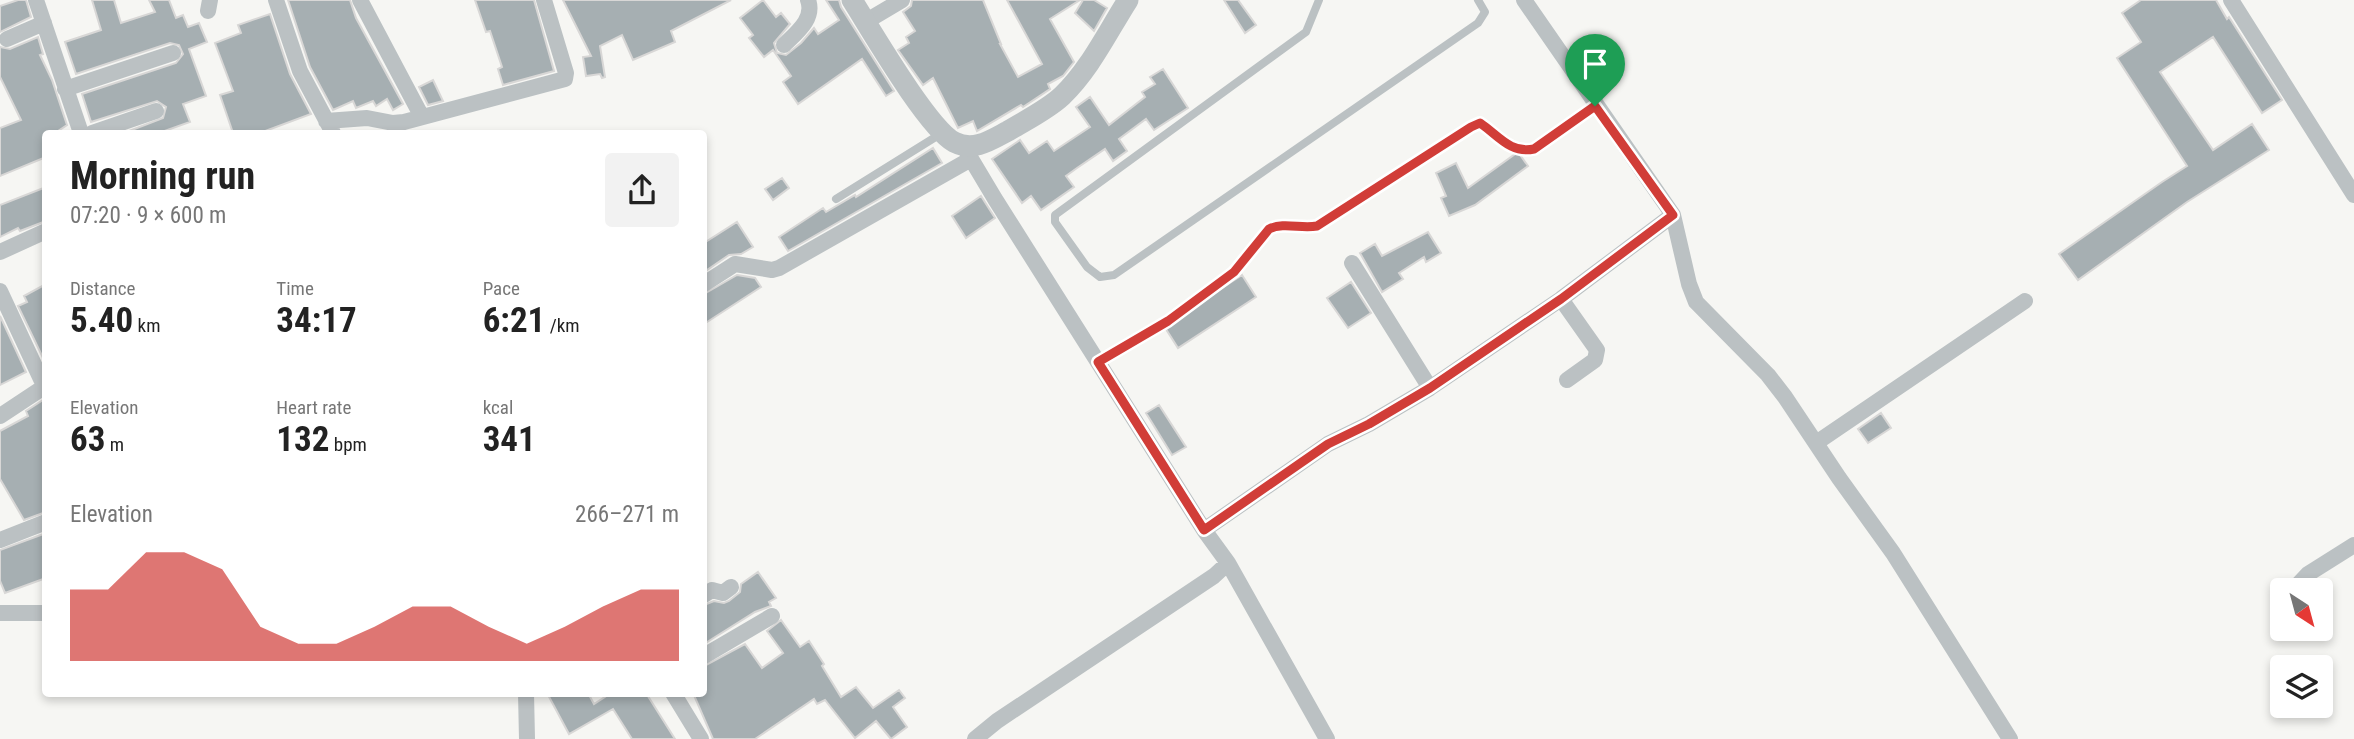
<!DOCTYPE html>
<meta charset="utf-8">
<style>
:root{--surface:#fff;--page:#f2f2f2;--text:#222;--muted:#767676;--accent:#d13d38}
body{margin:0;font-family:"Roboto Condensed",sans-serif;background:var(--page);color:var(--text);height:100vh;display:flex;flex-direction:column;font-size:26px;white-space:nowrap}
*{box-sizing:border-box;margin:0}
p{font-size:23px;color:var(--muted)}
.icon{flex:none;width:38px;height:38px;fill:none;stroke:currentColor;stroke-width:2;stroke-linecap:round;stroke-linejoin:round}
.map{position:relative;flex:1;overflow:hidden}
.side{position:absolute;left:42px;top:130px;width:665px;height:567px;display:flex;flex-direction:column;background:var(--surface);border-radius:7px;box-shadow:0 4px 10px #0003}
.side>*{flex:none}
.needle{width:46px;rotate:144deg}
.fabs{position:absolute;left:2270px;top:578px;display:grid;gap:14px}
.fabs a{display:grid;place-items:center;width:63px;height:63px;border-radius:7px;background:var(--surface);box-shadow:0 4px 10px #0003;font-size:35px}
.pin{position:absolute;display:grid;place-items:center;width:60px;height:60px;color:#fff;margin:-72px -30px;border-radius:50% 50% 50% 0;rotate:-45deg;box-shadow:0 0 7px #0007}
.pin .icon{rotate:45deg}
.round{display:grid;place-items:center;flex:none;width:74px;height:74px;border-radius:7px;background:var(--page)}
.overview{display:flex;align-items:center;justify-content:space-between;height:119px;padding:0 28px}
h1{font-size:38px;font-weight:700;line-height:52px}
.figures{display:grid;grid-template-columns:repeat(3,1fr);gap:10px;height:119px;padding:7px 28px}
.figures div{display:grid;align-content:center}
.figures b{font-size:35px;font-weight:700}
.figures small{font-size:19px;font-weight:400}
.figures p{font-size:19px}
.chart{height:196px;padding:14px 28px}
.chart p{display:flex;justify-content:space-between}
.chart svg{width:100%;height:126px;margin-top:7px;fill:var(--accent);opacity:.7}
.map>svg:first-child{display:block}
.building{fill:#a6afb2;stroke:#d8d7d6;stroke-width:2}
.lines{fill:none;stroke-linecap:round;stroke-linejoin:round}
.path{stroke:#b6babc;stroke-width:2.5;stroke-dasharray:3.5 3.5;stroke-linecap:butt}
.service{stroke:#bbc1c3;stroke-width:8}
.minor{stroke:#bbc1c3;stroke-width:16}
.tertiary{stroke:#bbc1c3;stroke-width:21}
.route-casing{stroke:#fff;stroke-width:14}
.route{stroke:#d13d38;stroke-width:9}
</style>
<div class="map">
<svg width="2354" height="739" viewBox="0 0 2354 739">
<rect width="100%" height="100%" fill="#f6f6f3"/>
<path class="building" d="M18,0H26L31,17L0,32V6Z
M92,0H114L121,23L155,12L149,0H169L176,18L183,15L188,27L199,23L207,42L189,49L206,96L183,104L190,122L159,133H124L163,118L166,107L157,101L91,122L82,94L176,63L183,54L179,45L170,43L76,74L65,42L101,30Z
M288,0H350L356,18L403,104L393,110L387,99L376,106L373,101L356,108L353,101L333,110L310,67Z
M475,0H534L554,71L503,85L498,69L502,67L490,31L486,32Z
M563,0H731L671,31L675,42L633,60L622,35L600,46L605,77L602,78L600,74L586,76L583,57L591,56Z
M763,0L776,17L781,13L790,24L774,43L777,53L786,55L801,43L814,28L818,34L839,20L826,0H839L841,7L894,91L886,96L862,59L798,104L783,82L791,76L773,50L764,57L749,38L753,35L740,18Z
M912,0H983L1001,44H1000L1018,77L1042,64L1007,0H1080L1050,19L1074,62L1063,76L1048,84L1050,89L1023,107L1021,105L977,131L973,121L958,128L933,78L923,85L898,50L909,43L906,37L915,31L903,12L911,6Z
M1083,0H1094L1107,8L1094,31L1075,13Z
M1224,0H1238L1256,25L1245,33Z
M2141,0H2216L2227,19L2229,17L2282,100L2262,113L2213,37L2160,72L2213,150L2252,124L2269,150L2187,202L2078,280L2059,254L2162,182L2187,166L2117,58L2141,42L2122,13Z
M270,14L290,74L311,114L260,133H233L220,95L233,91L215,43L241,33L238,25Z
M38,37L43,54L40,55L52,80L67,125L55,133H46V157L0,176V128L21,120L0,77V47L10,49Z
M1163,69L1188,108L1154,130L1146,119L1119,139L1127,151L1113,161L1105,149L1077,168L1066,176L1074,187L1041,210L1031,196L1022,203L992,159L1020,140L1029,153L1047,141L1054,151L1090,127L1076,107L1090,97L1109,125L1145,97L1142,92L1155,84L1150,77Z
M433,80L443,101L428,105L419,87Z
M933,148L942,163L788,251L779,237L823,208L826,212L855,195L856,197Z
M1518,152L1528,166L1475,205L1449,216L1441,198L1446,196L1436,173L1456,163L1468,188Z
M782,178L789,188L773,200L765,189Z
M46,187V221L20,231L18,228L0,237V205Z
M981,196L995,218L966,238L952,216Z
M737,222L753,247L741,254L729,255L704,272V243Z
M1428,232L1441,253L1426,262L1424,257L1399,273L1403,279L1382,292L1360,253L1375,244L1382,256Z
M737,275L755,278L761,287L704,324V294Z
M1242,275L1256,297L1178,348L1164,326Z
M1351,282L1371,313L1348,328L1327,298Z
M46,284V362H45L18,306L27,302L24,296Z
M0,316L26,372L0,385Z
M43,400H46V512L24,520L0,479V431L28,416L26,411Z
M1159,405L1186,447L1172,455L1146,413Z
M1881,413L1891,428L1868,443L1858,429Z
M46,533V578L5,593L0,581V550Z
M758,572L776,598L769,602L771,606L755,612L704,644V605L714,601L724,603L729,601L740,592L741,584Z
M781,620L800,647L809,641L824,664L822,666L841,697L856,687L873,708L899,690L905,698L893,707L907,727L891,739L876,721L855,738L825,700L817,704L814,699L755,739H713L693,693H704V666L745,644L762,668L783,653L767,631Z
M547,693H588L594,704L611,693H646L675,739H632L613,709L569,734Z"/>
<g class="lines">
<path class="path" d="M1113,353L1168,321L1234,272L1269,229C1284,222 1301,229 1317,226L1471,127L1480,123C1499,135 1510,154 1534,149L1583,114"/>
<path class="service" d="M1319,0L1306,32L1055,215V222L1087,267L1100,277L1114,275L1478,23L1485,12L1478,0
M836,199L942,133"/>
<path class="minor" d="M36,0L81,133
M276,0L300,71L333,133
M360,0L422,117
M1524,0L1673,215L1689,284L1696,302L1768,375L1785,397L1839,478L1893,553L2010,739
M2231,0L2354,195
M208,11L210,0
M865,22L902,0
M7,39L44,23
M784,45C796,33 815,19 808,0
M65,89L173,53
M326,121L367,118L393,123L404,122L565,79L566,73L544,0
M92,133L156,111
M964,147L995,199L1204,530L1228,563L1214,576L997,721L975,739
M0,252L46,231
M1352,263L1430,388
M704,284L735,264L772,270L779,268L971,159
M0,291L46,390
M1561,299L1597,350L1595,360L1567,380
M0,416L44,387
M1816,443L2025,301
M1204,530L1328,444L1369,424L1430,388L1561,299L1673,215
M0,540L46,522
M1228,563L1327,739
M2293,590L2308,574L2354,545
M704,595L712,590L723,593L731,587
M0,613H46
M704,656L772,616
M526,693L527,739
M673,693L701,739"/>
<path class="tertiary" d="M852,0C871,30 927,127 954,142C974,152 991,140 1008,131C1026,120 1047,110 1062,96C1090,69 1107,33 1128,0"/>
</g>
<g class="lines">
<g class="route-casing">
<path id="route" d="M1595,106L1673,215L1561,299L1430,388L1369,424L1328,444L1204,530L1098,362L1168,321L1234,272L1269,229C1284,222 1301,229 1317,226L1471,127L1480,123C1498,135 1510,154 1534,149Z"/>
</g>
<use href="#route" class="route"/>
</g>
</svg>
<div class="fabs">
<a><svg class="needle" viewBox="-14 -14 28 28"><path d="M0-13l5 13h-10z" fill="#e53935"/><path d="M0 13l5-13h-10z" fill="#767676"/></svg></a>
<a><svg class="icon" aria-label="layers" viewBox="0 0 24 24"><path d="M12 4l9 5-9 5-9-5zM3 14l9 5 9-5"/></svg></a>
</div>
<div class="pin" style="left:1595px;top:106px;background:#1e9e55"><svg class="icon" aria-label="arrive" viewBox="0 0 24 24"><path d="M6 21V4h12l-3 4 3 4H6"/></svg></div>
<section class="side">
<div class="overview"><div><h1>Morning run</h1><p>07:20 · 9 × 600 m</p></div><a class="round"><svg class="icon" aria-label="share" viewBox="0 0 24 24"><path d="M12 15V3M7 8l5-5 5 5M5 13v7h14v-7"/></svg></a></div>
<div class="figures">
<div><p>Distance</p><b>5.40<small> km</small></b></div>
<div><p>Time</p><b>34:17</b></div>
<div><p>Pace</p><b>6:21<small> /km</small></b></div>
</div>
<div class="figures">
<div><p>Elevation</p><b>63<small> m</small></b></div>
<div><p>Heart rate</p><b>132<small> bpm</small></b></div>
<div><p>kcal</p><b>341</b></div>
</div>
<div class="chart"><p><span>Elevation</span>266–271 m</p>
<svg viewBox="0 0 160 44" preserveAspectRatio="none"><path d="M0 44V19L10 19L20 6L30 6L40 12L50 32L60 38L70 38L80 32L90 25L100 25L110 32L120 38L130 32L140 25L150 19L160 19V44z"/></svg>
</div>
</section>
</div>
